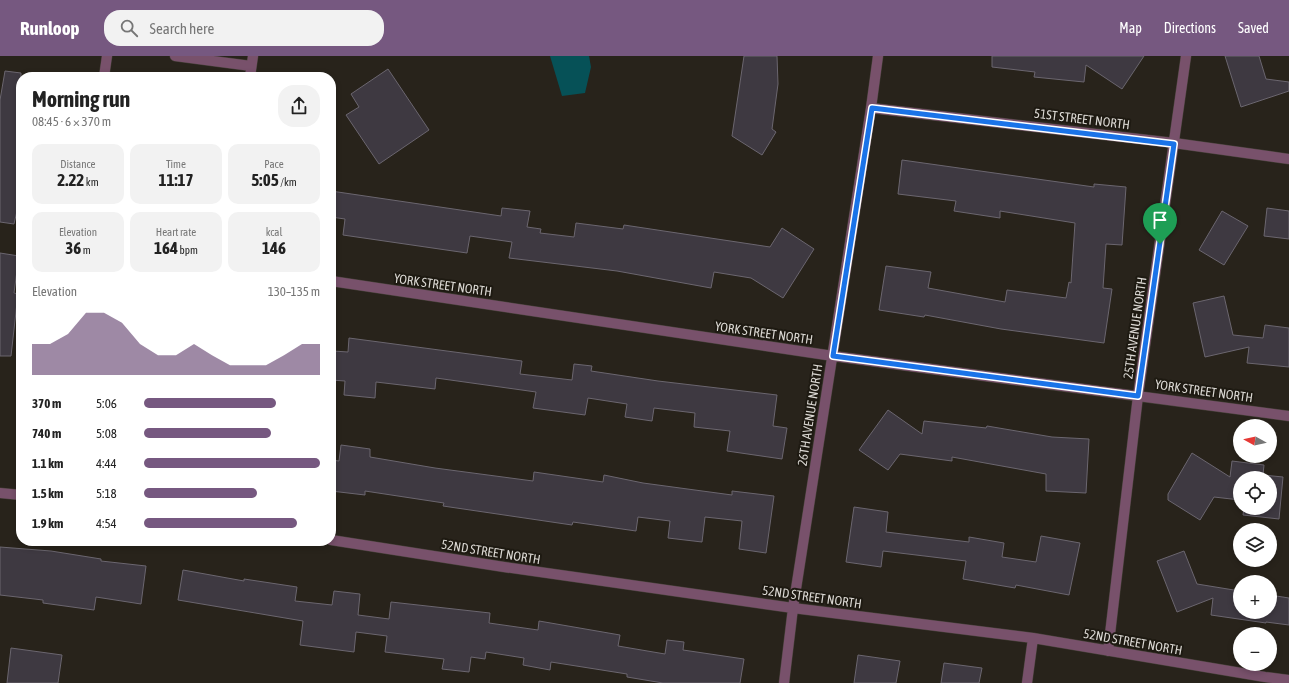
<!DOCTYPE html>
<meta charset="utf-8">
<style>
:root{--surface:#fff;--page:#f2f2f2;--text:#222;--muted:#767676;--accent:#765880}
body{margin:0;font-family:"Asap Condensed",sans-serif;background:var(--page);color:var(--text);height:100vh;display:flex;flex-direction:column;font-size:15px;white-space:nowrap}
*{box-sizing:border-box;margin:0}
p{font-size:13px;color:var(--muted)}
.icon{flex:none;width:22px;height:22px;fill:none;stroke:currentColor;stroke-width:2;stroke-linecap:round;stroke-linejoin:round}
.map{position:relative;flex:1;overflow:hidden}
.side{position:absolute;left:16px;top:16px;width:320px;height:474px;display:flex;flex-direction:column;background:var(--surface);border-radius:16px;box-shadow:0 2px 6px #0003}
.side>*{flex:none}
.needle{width:26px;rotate:278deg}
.fabs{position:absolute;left:1233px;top:363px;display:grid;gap:8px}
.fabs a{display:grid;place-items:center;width:44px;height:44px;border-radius:50%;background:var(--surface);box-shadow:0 2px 6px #0003;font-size:20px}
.pin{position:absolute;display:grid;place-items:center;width:34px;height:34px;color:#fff;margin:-41px -17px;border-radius:50% 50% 50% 0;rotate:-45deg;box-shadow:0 0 4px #0007}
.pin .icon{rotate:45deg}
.round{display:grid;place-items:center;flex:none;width:42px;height:42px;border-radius:16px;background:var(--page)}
.head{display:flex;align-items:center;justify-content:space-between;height:68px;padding:0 16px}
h1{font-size:22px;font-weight:700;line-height:30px}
.stats{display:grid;grid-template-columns:repeat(3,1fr);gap:6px;height:68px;padding:4px 16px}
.stats div{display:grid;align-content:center;border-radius:10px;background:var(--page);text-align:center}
.stats b{font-size:17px;font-weight:700}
.stats small{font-size:11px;font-weight:400}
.stats p{font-size:11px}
.chart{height:112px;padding:8px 16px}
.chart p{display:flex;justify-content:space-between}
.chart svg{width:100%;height:72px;margin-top:4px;fill:var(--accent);opacity:.7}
ul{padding:0 16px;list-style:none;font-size:13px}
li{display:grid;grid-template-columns:64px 48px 1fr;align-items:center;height:30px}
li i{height:10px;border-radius:5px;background:var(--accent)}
header{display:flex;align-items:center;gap:24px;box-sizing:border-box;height:56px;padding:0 20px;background:var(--accent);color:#fff}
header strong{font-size:19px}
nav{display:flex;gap:22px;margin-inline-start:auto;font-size:14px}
.search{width:280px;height:36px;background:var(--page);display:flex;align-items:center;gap:10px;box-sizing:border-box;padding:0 14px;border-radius:16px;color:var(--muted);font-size:15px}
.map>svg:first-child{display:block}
.water{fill:#065157}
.building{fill:#3e3941;stroke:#6b666f}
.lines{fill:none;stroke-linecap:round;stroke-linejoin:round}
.lane-casing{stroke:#454038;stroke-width:11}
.street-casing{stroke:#454038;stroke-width:11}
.lane{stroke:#78516b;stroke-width:10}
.street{stroke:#78516b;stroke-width:10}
.route-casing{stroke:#fff;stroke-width:8}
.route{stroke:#1a73e8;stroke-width:5}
.labels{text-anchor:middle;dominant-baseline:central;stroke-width:4;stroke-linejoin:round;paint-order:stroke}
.street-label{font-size:13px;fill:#dbd8d3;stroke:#1e1a12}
</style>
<header>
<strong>Runloop</strong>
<div class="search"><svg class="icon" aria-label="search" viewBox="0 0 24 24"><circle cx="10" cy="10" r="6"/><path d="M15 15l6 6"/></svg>Search here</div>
<nav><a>Map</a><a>Directions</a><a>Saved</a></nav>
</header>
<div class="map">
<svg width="1289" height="627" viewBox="0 0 1289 627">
<rect width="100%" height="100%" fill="#28231b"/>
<path class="water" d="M550,0H589L591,11L585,37L562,40Z"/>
<path class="building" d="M744,0H777L778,28L772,73L776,76L762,99L732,80Z
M992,0H1144L1122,33L1086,9L1084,26L1034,21L1035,16L992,11Z
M1225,0H1259L1266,23L1289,26V35L1241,51Z
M388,13L429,74L379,108L346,59L359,51L351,38Z
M5,15L21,17V71L19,88H21V156L17,155L14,168L0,166V44Z
M902,104L1094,131V128L1126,131L1122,189L1106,188L1103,232L1112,233L1104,287L1001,273L925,259L924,261L879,254L886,210L931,216L928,232L1005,246L1007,234L1066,242L1069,226L1071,227L1075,167L1000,155V162L954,155L956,145L898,138Z
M331,135L501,160L502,152L530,155L527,171L541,173L540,177L574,181L576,167L623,173L624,169L770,191L782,172L814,193L783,242L751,222L714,216L711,232L617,215L509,202L512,186L470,180L467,197L343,179L345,163L331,161Z
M1267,152L1289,155V183L1264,180Z
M1222,155L1248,170L1224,209L1199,194Z
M0,197L19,200L14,237L18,238L11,300H0Z
M1224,240L1233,279L1263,282L1265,269L1289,272V311L1247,307L1249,291L1205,301L1193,247Z
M349,282L522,305L520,318L572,324L574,308L592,310L591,315L658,325L777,339L773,370L787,372L782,403L727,395L730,375L694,371L695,357L654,352L652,365L625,361L627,348L588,342L585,359L533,352L536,336L436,322L435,333L376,326L375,342L344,339L345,325L331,324V310L333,295L348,296Z
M888,354L922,378L924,365L986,372L987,370L1052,381L1089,383L1086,437L1046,435V418L952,401V405L900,398L888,414L859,394Z
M341,389L370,393V401L435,412L533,425L534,416L603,426L604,419L643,427L732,439V435L774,440L766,497L739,493L742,465L705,461L702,486L668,482L670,465L638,461L636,475L573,466L572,469L443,450L444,447L365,435V439L331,435V404L339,405Z
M1192,397L1230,421L1232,405L1264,409L1263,419L1283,421L1279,463L1243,459L1244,452H1270V422H1240V444L1214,441L1200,464L1168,444V438Z
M854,451L888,456L886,476L969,486V481L1004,487L1002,501L1036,506L1041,480L1080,487L1069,539L1016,529L1015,532L963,523L966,505L883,495L881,511L846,506Z
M0,491L51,495L101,503V505L146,510L141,548L96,541L94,554L43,547V544L0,539Z
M1184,495L1197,528L1240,535V556H1270V539L1289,542V569L1266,566V567L1211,559L1213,542L1177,556L1157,505Z
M183,514L244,525V523L297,531L295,545L332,549L334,535L360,538L358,559L389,563L391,546L490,557L489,567L538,574L539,565L620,579L618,590L665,598L667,584L684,586L683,594L744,603L740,627H663L627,621V618L551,606L550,614L523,609L524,602L486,596L485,603L471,601L469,616L442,613L444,603L385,596L387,580L356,576L354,596L300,589L303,565L178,544Z
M11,592L62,599L58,627H7Z
M858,599L900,605L896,627H854Z
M944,607L982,612L979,627H941Z"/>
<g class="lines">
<g class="lane-casing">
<path id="lane" d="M104,21L107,0"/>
</g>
<g class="street-casing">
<path id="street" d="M175,0L251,10
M250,21L253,0
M871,52L1174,87L1289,103
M331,225L833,300L1289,360
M0,437L21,439
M331,484L504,511L793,552L1033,582L1265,621L1289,624
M1108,595L1138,340L1186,0
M784,627L793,552L871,52L878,0
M1027,627L1033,582"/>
</g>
<use href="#lane" class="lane"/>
<use href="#street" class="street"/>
</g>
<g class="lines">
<g class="route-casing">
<path id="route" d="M872,52L1174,88L1138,340L833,300Z"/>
</g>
<use href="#route" class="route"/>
</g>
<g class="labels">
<g class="street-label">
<text transform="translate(1082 63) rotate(7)">51ST STREET NORTH</text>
<text transform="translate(443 229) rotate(8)">YORK STREET NORTH</text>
<text transform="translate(1135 272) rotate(-82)">25TH AVENUE NORTH</text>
<text transform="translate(764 277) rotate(8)">YORK STREET NORTH</text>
<text transform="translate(1204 335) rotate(8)">YORK STREET NORTH</text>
<text transform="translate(810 359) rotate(-81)">26TH AVENUE NORTH</text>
<text transform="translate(491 496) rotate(9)">52ND STREET NORTH</text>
<text transform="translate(812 541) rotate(8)">52ND STREET NORTH</text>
<text transform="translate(1133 586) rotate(10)">52ND STREET NORTH</text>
</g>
</g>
</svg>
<div class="fabs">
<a><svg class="needle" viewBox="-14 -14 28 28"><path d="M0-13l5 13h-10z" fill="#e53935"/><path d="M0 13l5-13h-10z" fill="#767676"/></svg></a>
<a><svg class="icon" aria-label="locate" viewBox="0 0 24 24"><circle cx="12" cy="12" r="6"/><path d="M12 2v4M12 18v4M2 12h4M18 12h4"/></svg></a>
<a><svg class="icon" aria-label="layers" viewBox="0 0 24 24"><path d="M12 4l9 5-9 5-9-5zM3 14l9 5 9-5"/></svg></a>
<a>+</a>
<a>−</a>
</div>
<div class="pin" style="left:1160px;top:188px;background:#1e9e55"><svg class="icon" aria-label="arrive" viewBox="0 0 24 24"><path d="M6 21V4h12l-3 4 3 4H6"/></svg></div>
<section class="side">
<div class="head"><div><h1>Morning run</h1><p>08:45 · 6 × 370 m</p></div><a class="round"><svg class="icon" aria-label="share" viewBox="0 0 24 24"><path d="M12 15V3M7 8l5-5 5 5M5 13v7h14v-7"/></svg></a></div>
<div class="stats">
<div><p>Distance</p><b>2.22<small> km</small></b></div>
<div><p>Time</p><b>11:17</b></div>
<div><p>Pace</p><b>5:05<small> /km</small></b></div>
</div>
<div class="stats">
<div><p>Elevation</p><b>36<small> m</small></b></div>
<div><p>Heart rate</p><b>164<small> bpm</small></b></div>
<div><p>kcal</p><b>146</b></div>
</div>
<div class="chart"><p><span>Elevation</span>130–135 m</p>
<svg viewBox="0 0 160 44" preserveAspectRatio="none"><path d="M0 44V25L10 25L20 19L30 6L40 6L50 12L60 25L70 32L80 32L90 25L100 32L110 38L120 38L130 38L140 32L150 25L160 25V44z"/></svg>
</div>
<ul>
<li><b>370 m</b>5:06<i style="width:75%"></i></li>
<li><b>740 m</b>5:08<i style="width:72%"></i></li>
<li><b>1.1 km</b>4:44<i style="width:100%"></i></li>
<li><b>1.5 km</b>5:18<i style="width:64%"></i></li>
<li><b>1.9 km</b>4:54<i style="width:87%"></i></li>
</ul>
</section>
</div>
